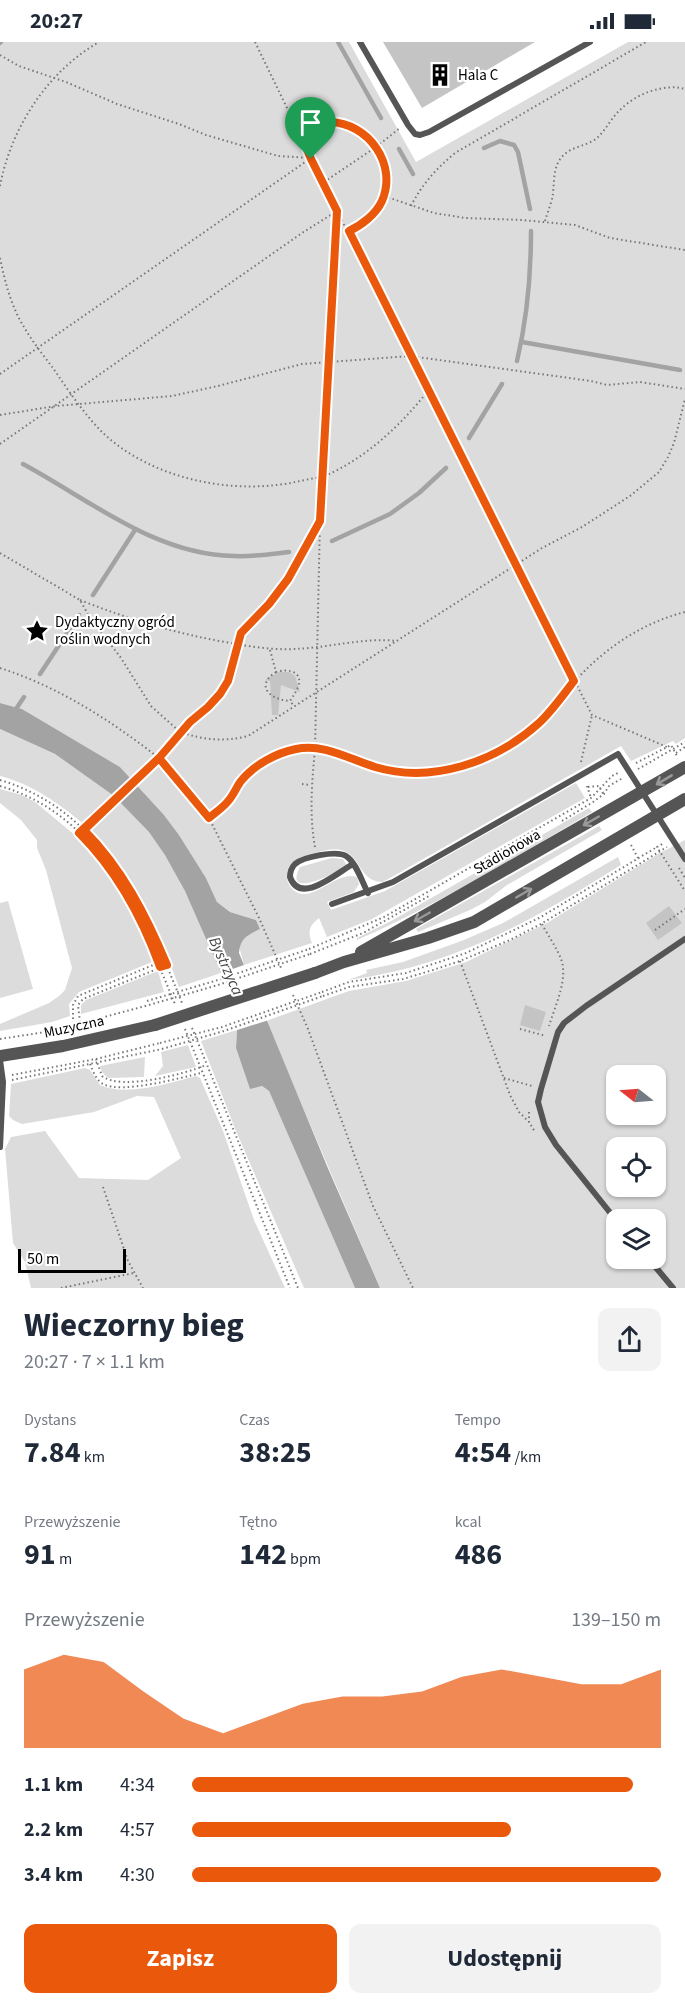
<!DOCTYPE html>
<html lang="pl">
<meta charset="utf-8">
<style>
:root{--surface:#fff;--page:#f2f2f3;--text:#1f2937;--muted:#747a83;--accent:#ea580c}
body{margin:0;font-family:"Source Sans 3",sans-serif;background:var(--page);color:var(--text);height:100vh;display:flex;flex-direction:column;font-size:22px;white-space:nowrap}
*{box-sizing:border-box;margin:0}
p{font-size:20px;color:var(--muted)}
.icon{flex:none;width:33px;height:33px;fill:none;stroke:currentColor;stroke-width:2;stroke-linecap:round;stroke-linejoin:round}
.map{position:relative;height:1246px;overflow:hidden}
.sheet{display:flex;flex-direction:column;background:var(--surface);flex:1}
.sheet>*{flex:none}
.needle{width:39px;rotate:287deg}
.tools{position:absolute;left:606px;top:1023px;display:grid;gap:12px}
.tools a{display:grid;place-items:center;width:60px;height:60px;border-radius:12px;background:var(--surface);box-shadow:0 2px 4px #0004;font-size:30px}
.scale{position:absolute;left:18px;bottom:15px;width:108px;box-sizing:border-box;padding-left:6px;border:3px solid #000;border-top:0;font-size:16px;line-height:21px;white-space:nowrap;color:#000;-webkit-text-stroke:4px #fff;paint-order:stroke}
.pin{position:absolute;display:grid;place-items:center;width:51px;height:51px;color:#fff;margin:-62px -26px;border-radius:50% 50% 50% 0;rotate:-45deg;box-shadow:0 0 6px #0007}
.pin .icon{rotate:45deg}
.round{display:grid;place-items:center;flex:none;width:63px;height:63px;border-radius:12px;background:var(--page)}
.summary{display:flex;align-items:center;justify-content:space-between;height:102px;padding:0 24px}
h1{font-size:33px;font-weight:700;line-height:45px}
.metrics{display:grid;grid-template-columns:repeat(3,1fr);gap:9px;height:102px;padding:6px 24px}
.metrics div{display:grid;align-content:center}
.metrics b{font-size:30px;font-weight:700}
.metrics small{font-size:16px;font-weight:400}
.metrics p{font-size:16px}
.chart{height:168px;padding:12px 24px}
.chart p{display:flex;justify-content:space-between}
.chart svg{width:100%;height:108px;margin-top:6px;fill:var(--accent);opacity:.7}
.primary-button{display:flex;gap:12px;margin-top:auto;padding:12px 24px}
.primary-button a{flex:1;height:69px;border-radius:12px;background:var(--accent);color:#fff;font-size:24px;font-weight:700;line-height:69px;text-align:center}
.primary-button a+a{background:var(--page);color:var(--text)}
ul{padding:0 24px;list-style:none;font-size:20px}
li{display:grid;grid-template-columns:96px 72px 1fr;align-items:center;height:45px}
li i{height:15px;border-radius:8px;background:var(--accent)}
.status{display:flex;justify-content:space-between;align-items:center;height:42px;padding:0 30px;background:var(--surface);direction:ltr}
.status svg{height:16px;fill:currentColor}
.map>svg:first-child{display:block}
.green{fill:#dcdcdc;fill-rule:evenodd}
.water{fill:#a3a3a3}
.pier{fill:#fff}
.lines{fill:none;stroke-linecap:round;stroke-linejoin:round}
.stream{stroke:#a3a3a3;stroke-width:4.5}
.building{fill:#c4c4c4}
.path{stroke:#777;stroke-width:2;stroke-dasharray:1.5 3;stroke-linecap:butt}
.service{stroke:#555;stroke-width:6}
.tertiary{stroke:#555;stroke-width:12}
.path-bridge{stroke:#777;stroke-width:2;stroke-dasharray:1.5 3;stroke-linecap:butt}
.tertiary-bridge{stroke:#555;stroke-width:12}
.oneway{stroke:#999}
.route-casing{stroke:#fff;stroke-width:12}
.route{stroke:#ea580c;stroke-width:8}
.labels{text-anchor:middle;dominant-baseline:central;stroke-width:4.5;stroke-linejoin:round;paint-order:stroke}
.poi-label{font-size:15px;fill:#000;stroke:#fff;text-anchor:start}
.street-label{font-size:15px;fill:#000;stroke:#fff}
.water-label{font-size:16px;font-style:italic;fill:#444;stroke:#fff}
</style>
<div class="status"><b>20:27</b><svg viewBox="0 0 49 12"><path d="M0 12V9h3v3zM5 12V6h3v6zM10 12V3h3v9zM15 12V0h3v12zM26 1h20v11H26zM47 4h2v5h-2z"/></svg></div>
<div class="map">
<svg width="685" height="1246" viewBox="0 0 685 1246">
<rect width="100%" height="100%" fill="#fff"/>
<path class="green" d="M0,0H349L416,120L628,0H685V696L676,702L673,699L631,719L621,704L383,840C353,841 364,796 319,810C312,812 304,813 298,817C291,820 286,828 287,836C288,845 296,853 306,852C322,850 341,829 357,835L359,842L354,850L327,860L331,868L385,849L576,741L585,756L372,877L327,895L319,876C310,883 307,889 312,901L244,923L239,904L245,894L260,887L256,878L230,870L217,860L206,836L179,793L164,773L120,725L22,667L0,661Z
M0,687L55,712L114,754L85,783C58,761 34,743 0,734Z
M0,747L22,753L35,760L88,804L105,824L124,852L147,901L152,920L79,950L69,962L70,974L52,980L0,989V982L49,961L59,954L65,948L72,926L46,828L37,806V798L21,778L0,761Z
M119,759C129,769 139,778 149,789C180,826 201,887 221,931L179,945C158,888 131,830 88,787Z
M589,766L592,770C515,815 439,862 357,898V896L391,879Z
M599,784L602,788L507,843L485,860L470,868L418,890L416,887Z
M685,798V1246H380L266,979L349,949L406,939L466,920L547,881L658,812ZM616,1034H656V1072H616ZM616,1106H656V1144H616ZM616,1178H656V1216H616Z
M618,815L621,823C531,879 455,924 348,938L367,931L366,928L403,920L464,898L503,881Z
M332,816L343,817L346,822V825C337,830 282,859 300,825Z
M8,859L33,947L0,956V861Z
M158,929L164,950L81,972V963L86,958Z
M237,988L236,1006L250,1046L262,1044L269,1049L355,1246H304L236,1089L201,999Z
M188,1003L196,1025L155,1034L163,1024L161,1010Z
M145,1015L144,1035L108,1036L102,1030L100,1024Z
M85,1026L90,1028L100,1043C126,1055 170,1041 196,1034L200,1036L223,1089L254,1178L285,1246H31L25,1220L13,1201L5,1107L11,1095L45,1089L79,1136L148,1138L181,1116L154,1055L137,1054L94,1070L22,1082L13,1078L9,1074L11,1042Z"/>
<path class="water" d="M0,661L22,667L120,725L164,773L179,793L206,836L217,860L230,870L256,878L260,887C248,893 240,896 239,911L327,1124L380,1246H355L269,1049L262,1044L250,1047L236,1006L237,988L221,931L185,849L165,813L149,790L114,754L55,712L0,687Z"/>
<path class="pier" d="M247,922L269,978L234,989L218,932Z"/>
<g class="lines">
<path class="stream" d="M338,0L381,76
M0,1L1,0
M484,106L500,99L514,103L518,110L530,167
M399,107L413,132
M522,300L680,328
M517,319C527,277 531,232 531,189
M469,396L502,342
M23,422C90,458 155,513 234,514C252,515 271,512 289,510
M332,499L390,472L419,451L446,426
M93,553L135,488
M40,632L79,573
M14,670L24,655"/>
</g>
<path class="building" d="M383,0H535L422,66Z
M282,628V630H289L295,634L300,650L281,643L278,673H272L270,639L265,638Z
M669,864L682,881L658,898L646,881Z
M525,963L546,970L540,989L520,983Z"/>
<g class="lines">
<path class="path" d="M255,0L337,169L592,673L667,705
M0,13L19,24L66,40L117,62L179,82L206,93L278,114L311,116
M299,88C309,84 319,80 330,80C365,81 389,112 385,145C384,151 383,157 380,163C372,174 361,183 349,189
M324,140L376,105L400,86
M0,144C11,86 47,30 99,0
M384,154L434,171L465,176L522,178L575,183L610,196L685,208
M411,164C422,142 437,126 455,111L646,0
M545,179C547,172 550,165 552,157C555,144 552,127 561,116C570,104 586,105 597,96C606,88 611,76 621,67C636,52 664,41 685,47
M0,216C5,240 11,264 24,285C32,299 43,313 53,326C68,348 84,372 103,391C153,438 235,454 300,439C309,437 318,436 327,433C367,415 400,384 428,349
M0,332L311,116
M0,373L56,364L172,354L218,344L302,322L410,314L591,339L607,343L640,340L685,347
M0,402L302,191L337,169
M320,479C306,508 290,537 269,562C261,572 248,581 241,592C232,606 234,625 227,641C216,663 196,673 180,690C204,698 223,700 248,694L542,506L582,485L630,454L659,430L668,415L674,401L685,357
M0,511L80,558L89,574L121,616L151,664L180,690L159,716L209,776L259,876L282,928
M80,558C131,578 177,592 231,601C252,605 273,608 295,607C327,606 366,595 396,599
M270,608L276,630C288,626 304,630 298,645C296,650 293,654 290,659L294,664
M0,626C59,645 110,678 159,716L79,791
M276,630C254,644 271,658 290,659
M676,711L685,705
M581,720L592,673
M636,721L671,703L678,716
M638,727L685,700
M0,738C104,769 145,869 182,961
M302,742L311,743
M0,744C103,774 138,874 175,962
M587,744L591,756
M588,745L599,744L604,753
M209,776C216,770 224,765 229,758C234,752 237,744 242,739C250,729 263,720 274,714C319,692 350,724 393,729C421,732 451,729 478,719C508,706 534,689 555,664C562,656 567,647 575,639C605,606 642,581 685,570
M562,779L593,760L604,752L609,744L623,736
M662,802L657,805L685,849
M631,803L638,816
M315,805C309,772 312,740 315,707L320,479L337,169
M679,826L685,836
M542,882C548,894 558,907 562,920C567,940 555,964 549,984
M655,888L685,867
M309,907L384,875L509,803L591,756L612,734L618,731
M310,912L363,891L429,854
M460,919L510,1053L519,1070L529,1080
M322,950L349,940L406,931L466,911L539,876L657,805
M293,953L308,987L373,1164L413,1246
M323,954L349,945L403,937L433,928L460,919L510,898L541,882L667,805
M73,977V963L78,954L158,921
M80,980L78,963L83,957L167,923
M192,986L298,1246
M185,987L290,1246
M520,987L546,994
M0,997L52,989L149,963
M96,1017L102,1034C121,1049 185,1032 206,1023
M90,1022C93,1029 96,1038 103,1042C122,1052 180,1036 201,1031
M12,1033L96,1017L160,1001
M504,1036L532,1044
M12,1038L162,1007
M529,1070V1080L535,1090
M103,1145L128,1219L143,1246
M61,1246L134,1231"/>
<path class="service" d="M360,0L408,83L415,92L420,93L429,90L590,0
M353,822C337,831 300,864 290,835C290,830 291,826 295,822C303,815 336,808 346,814C356,820 362,840 368,851
M332,862L393,840L618,712L685,817
M0,1018L3,1040L0,1105
M616,1178L556,1103L545,1085L538,1060L541,1047L558,990L564,981L586,964L685,897
M648,1216L673,1246"/>
<path class="tertiary" d="M361,910L685,725
M315,931L344,920L428,896L474,880L685,757
M0,1014L63,1004L155,983"/>
<path class="path-bridge" d="M147,959L218,938L309,907
M149,963L218,943L310,912
M160,1001L222,985L322,950
M162,1007L224,989L323,954"/>
<path class="tertiary-bridge" d="M155,983L315,931"/>
</g>
<defs><path id="oneway-shaft" d="M-6 0H5M1.5-3L5.5 0L1.5 3" fill="none" stroke-width="1.6" stroke-linecap="round" stroke-linejoin="round" transform="scale(1.5)"/></defs>
<g class="oneway">
<use href="#oneway-shaft" transform="translate(664 738) rotate(149)"/>
<use href="#oneway-shaft" transform="translate(591 779) rotate(150)"/>
<use href="#oneway-shaft" transform="translate(524 851) rotate(-30)"/>
<use href="#oneway-shaft" transform="translate(422 875) rotate(150)"/>
</g>
<g class="lines">
<g class="route-casing">
<path id="route" d="M311,117L337,169L320,479L288,537L269,562L241,591L228,639L220,652L208,665L190,680L159,716L157,718L84,788C122,826 146,873 167,923L160,925C142,875 117,829 79,791L159,716L209,776C216,770 224,765 229,758C234,752 237,744 241,739C254,723 276,711 296,707C323,701 349,717 375,725C432,742 496,720 539,681C552,669 563,653 574,639L349,189C362,183 376,172 382,159C398,122 368,81 330,80C319,80 309,84 299,87L311,117"/>
</g>
<use href="#route" class="route"/>
</g>
<defs>
<g id="building-bare" transform="scale(1.8)"><path d="M-4-6H4V6H1V3H-1V6H-4ZM-2.5-4.3h1.7v1.8h-1.7ZM.8-4.3h1.7v1.8H.8ZM-2.5-1h1.7V.8h-1.7ZM.8-1h1.7V.8H.8Z" fill="#000" stroke="#fff" stroke-width="2.5" paint-order="stroke"/></g>
<g id="sight-bare" transform="scale(1.8)"><path d="M0-6L1.8-2.2L6-1.7L2.9 1.2L3.7 5.4L0 3.3L-3.7 5.4L-2.9 1.2L-6-1.7L-1.8-2.2Z" fill="#000" stroke="#fff" stroke-width="2.5" paint-order="stroke"/></g>
</defs>
<g fill-rule="evenodd">
<use href="#building-bare" x="440" y="33"/>
<use href="#sight-bare" x="37" y="589"/>
</g>
<g class="labels">
<g class="poi-label">
<text x="458" y="33">Hala C</text>
<text x="55" y="580">Dydaktyczny ogród<tspan x="55" dy="17">roślin wodnych</tspan></text>
</g>
<g class="street-label">
<text transform="translate(507 810) rotate(-30)">Stadionowa</text>
<text transform="translate(74 985) rotate(-12)">Muzyczna</text>
</g>
<g class="water-label">
<text transform="translate(226 924) rotate(66)">Bystrzyca</text>
</g>
</g>
</svg>
<div class="tools">
<a><svg class="needle" viewBox="-14 -14 28 28"><path d="M0-13l5 13h-10z" fill="#e53935"/><path d="M0 13l5-13h-10z" fill="#747a83"/></svg></a>
<a><svg class="icon" aria-label="locate" viewBox="0 0 24 24"><circle cx="12" cy="12" r="6"/><path d="M12 2v4M12 18v4M2 12h4M18 12h4"/></svg></a>
<a><svg class="icon" aria-label="layers" viewBox="0 0 24 24"><path d="M12 4l9 5-9 5-9-5zM3 14l9 5 9-5"/></svg></a>
</div>
<div class="scale">50 m</div>
<div class="pin" style="left:311px;top:117px;background:#1e9e55"><svg class="icon" aria-label="arrive" viewBox="0 0 24 24"><path d="M6 21V4h12l-3 4 3 4H6"/></svg></div>
</div>
<section class="sheet">
<div class="summary"><div><h1>Wieczorny bieg</h1><p>20:27 · 7 × 1.1 km</p></div><a class="round"><svg class="icon" aria-label="share" viewBox="0 0 24 24"><path d="M12 15V3M7 8l5-5 5 5M5 13v7h14v-7"/></svg></a></div>
<div class="metrics">
<div><p>Dystans</p><b>7.84<small> km</small></b></div>
<div><p>Czas</p><b>38:25</b></div>
<div><p>Tempo</p><b>4:54<small> /km</small></b></div>
</div>
<div class="metrics">
<div><p>Przewyższenie</p><b>91<small> m</small></b></div>
<div><p>Tętno</p><b>142<small> bpm</small></b></div>
<div><p>kcal</p><b>486</b></div>
</div>
<div class="chart"><p><span>Przewyższenie</span>139–150 m</p>
<svg viewBox="0 0 160 44" preserveAspectRatio="none"><path d="M0 44V12L10 6L20 9L30 21L40 32L50 38L60 32L70 26L80 23L90 23L100 21L110 15L120 12L130 15L140 18L150 18L160 12V44z"/></svg>
</div>
<ul>
<li><b>1.1 km</b>4:34<i style="width:94%"></i></li>
<li><b>2.2 km</b>4:57<i style="width:68%"></i></li>
<li><b>3.4 km</b>4:30<i style="width:100%"></i></li>
</ul>
<div class="primary-button"><a>Zapisz</a><a>Udostępnij</a></div>
</section>
